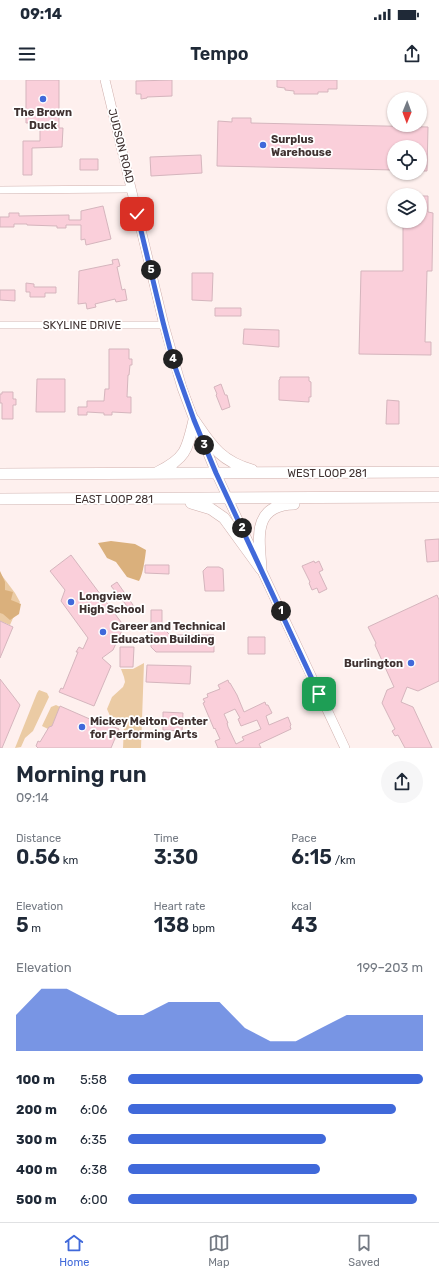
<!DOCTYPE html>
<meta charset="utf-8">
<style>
:root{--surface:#fff;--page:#f6f6f7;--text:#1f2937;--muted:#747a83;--line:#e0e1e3;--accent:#4069da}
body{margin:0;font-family:Rubik,sans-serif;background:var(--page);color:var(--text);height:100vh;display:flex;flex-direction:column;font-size:15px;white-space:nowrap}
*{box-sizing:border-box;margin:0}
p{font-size:13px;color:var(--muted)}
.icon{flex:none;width:22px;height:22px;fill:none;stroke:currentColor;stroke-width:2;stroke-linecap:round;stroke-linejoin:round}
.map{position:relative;height:668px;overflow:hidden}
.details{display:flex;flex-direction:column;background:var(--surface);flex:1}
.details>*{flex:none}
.needle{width:26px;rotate:181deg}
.buttons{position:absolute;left:387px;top:12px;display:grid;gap:8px}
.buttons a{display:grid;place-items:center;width:40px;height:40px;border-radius:50%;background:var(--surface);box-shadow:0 1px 3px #0004;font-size:20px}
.pin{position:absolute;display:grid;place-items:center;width:34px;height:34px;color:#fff;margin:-17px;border-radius:8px;box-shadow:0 2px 6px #0006}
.km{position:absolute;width:20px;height:20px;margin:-10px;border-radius:50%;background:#222;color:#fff;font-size:11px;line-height:20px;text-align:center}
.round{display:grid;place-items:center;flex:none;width:42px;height:42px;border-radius:21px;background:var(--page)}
.headline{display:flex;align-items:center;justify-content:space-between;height:68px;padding:0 16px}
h1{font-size:22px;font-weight:600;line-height:30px}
.metrics{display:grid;grid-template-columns:repeat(3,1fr);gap:6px;height:68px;padding:4px 16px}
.metrics div{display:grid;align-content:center}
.metrics b{font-size:20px;font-weight:600}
.metrics small{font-size:11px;font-weight:400}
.metrics p{font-size:11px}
.chart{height:112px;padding:8px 16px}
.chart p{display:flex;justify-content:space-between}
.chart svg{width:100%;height:72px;margin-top:4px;fill:var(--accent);opacity:.7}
ul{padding:0 16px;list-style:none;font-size:13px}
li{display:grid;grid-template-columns:64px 48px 1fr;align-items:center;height:30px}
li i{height:10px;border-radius:5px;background:var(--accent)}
.status{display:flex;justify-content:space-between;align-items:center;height:28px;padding:0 20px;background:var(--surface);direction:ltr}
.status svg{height:11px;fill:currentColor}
header{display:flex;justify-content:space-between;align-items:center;height:52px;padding:0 16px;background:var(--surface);font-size:18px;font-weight:600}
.tabs{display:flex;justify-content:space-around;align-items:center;height:56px;border-top:1px solid var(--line);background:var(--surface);font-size:11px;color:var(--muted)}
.tabs a{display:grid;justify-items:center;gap:2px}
.tabs .on{color:var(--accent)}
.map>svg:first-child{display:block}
.green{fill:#ebcba4}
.forest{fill:#dab07c}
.building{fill:#facfda;stroke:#d5b5bd;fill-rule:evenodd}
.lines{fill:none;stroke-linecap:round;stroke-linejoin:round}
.minor-casing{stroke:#d0b0ad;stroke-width:8}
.major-casing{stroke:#d0b0ad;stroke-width:10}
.highway-casing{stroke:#d0b0ad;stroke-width:12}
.minor{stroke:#fff;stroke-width:7}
.major{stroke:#fff;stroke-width:9}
.highway{stroke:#fff;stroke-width:11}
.route-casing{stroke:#fff;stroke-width:8}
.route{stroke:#4069da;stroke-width:5}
.poi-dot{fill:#4069da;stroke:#fff;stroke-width:1.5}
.labels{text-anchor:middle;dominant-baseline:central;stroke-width:3.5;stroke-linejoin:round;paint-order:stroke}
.poi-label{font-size:11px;font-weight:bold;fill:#3f3231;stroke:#fff;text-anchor:start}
.street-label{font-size:11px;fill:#3f3231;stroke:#fff}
</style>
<div class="status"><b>09:14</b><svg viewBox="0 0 49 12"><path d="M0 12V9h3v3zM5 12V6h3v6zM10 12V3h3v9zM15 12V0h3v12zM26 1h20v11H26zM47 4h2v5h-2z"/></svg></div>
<header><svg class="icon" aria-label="menu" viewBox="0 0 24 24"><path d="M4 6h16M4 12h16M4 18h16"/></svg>Tempo<svg class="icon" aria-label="share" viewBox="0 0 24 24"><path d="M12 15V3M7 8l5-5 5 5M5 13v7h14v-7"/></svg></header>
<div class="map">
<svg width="439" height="668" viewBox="0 0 439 668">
<rect width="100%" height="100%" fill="#fef0ee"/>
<path class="green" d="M0,493L15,513L20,522L10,545L0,541Z
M144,583L141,668H123L124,646L122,641L110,636L107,629L112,617L123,607L125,602L124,597L121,589H133Z
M39,610L47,613L49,617L33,651L25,658L21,667L15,668L37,613Z
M56,625L60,627L52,646L48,649L42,646L51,627Z"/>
<path class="forest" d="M111,461L135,464L146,470C145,478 143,495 139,501L127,497L116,482L107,478L98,463Z
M0,491L5,502V510L13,512L11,520L21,524L19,534L10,540L3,534L0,533Z"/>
<path class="building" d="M26,0H59V48H63L62,67L32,68V95H23V61H40V42L26,43Z
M172,0V16L147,17V18L141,19V14H136V1Z
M277,0H337V9H328V12H318V14H294V11L285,10V8L277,7Z
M232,38H251V43L428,47L427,91H420V67H394V90L217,86L218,41L232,42Z
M201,75L202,93L151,96L150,77Z
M80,79H98V90H80Z
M420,116H428V132L433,133L432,191H427L425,262H431V275L359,274L361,191H403V141H420Z
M103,126L111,159L86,165L85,159L81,160V145H66V148H57V146L27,145V144H14V147H0V137H9V133H19V136L69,135V140H81V131Z
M118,179L120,186L117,187L122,210L125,209L127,220L116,222L115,219L95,224L96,227L87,229L86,223L78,224L79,191L113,184L112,180Z
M192,193H213L212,221L192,220Z
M26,203L34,204V207H56V213H45V217H30V212H26Z
M0,210H15V221L0,220Z
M215,228H241V236H215Z
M244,249L279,250V267L243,264Z
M109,269H129V279H132V285H130L129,295H128L127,317H131V333L112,332V335H104V333L87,332V335H78V327H87V321H104L105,309H109Z
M280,297H309V301L311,302V317H309V322L279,320V300L280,299Z
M37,299H65V332H36Z
M221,304L225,315H227L230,327L222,330L216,315L217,314L214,307Z
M2,312H13V319H16V325H13V339H2V323H0V314H2Z
M387,320L399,321V344H386Z
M439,459V481L427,482L425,460Z
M71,475L124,546L113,570L102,578L111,586L94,626L59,612L61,608L63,609L78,572H76L79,567L83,569L88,558L61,521L65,510L50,491Z
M314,481L315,483L319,481L323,490L319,492L327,509L319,513L317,508L312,510L309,503L310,502L302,486Z
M145,485H169V494L145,493Z
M207,487H219L223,489L224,511H205L203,491Z
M117,502L133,525L131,531L111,506Z
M437,515L439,520V601L418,611L407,607L401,622L413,627L432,668H405L398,655L395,656L392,651L395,649L382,623L387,610L394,607L375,565L376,563L368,547Z
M151,530H162V547L170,555H214V572H156L151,567Z
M0,541L13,547L0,578Z
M248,557H265V574H248Z
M120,567H134L133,587H120Z
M147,585L191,586L190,604L146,602Z
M0,599L20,625L2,668H0Z
M228,600L229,603H230L237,615L244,632L265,622L266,625H268L272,633L266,636L269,645L288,637L291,645L290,646L291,649L259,664L261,668H218L215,661L220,659L215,648L214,649L203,623L205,622L203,619L208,617L207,614L220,609L218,605ZM235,629L240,638L238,639L241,646L257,640L261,649L242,657L244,660L236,664L228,647L227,643H228L224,634Z
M60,626L92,640L93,638L119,649L111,668H38L36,666L38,661L40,662L49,647L52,646Z
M163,632L183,633L182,651L163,650Z"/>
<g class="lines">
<g class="minor-casing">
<path id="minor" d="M0,110L131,109
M0,245H164"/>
</g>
<g class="major-casing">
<path id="major" d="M105,0L164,245L182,308L194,340L216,393L345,668"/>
</g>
<g class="highway-casing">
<path id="highway" d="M194,340C211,365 220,381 252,390
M158,392C186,378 187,370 194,340
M0,394L439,392
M0,419L439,417
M191,423L211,429L224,438L261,489
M261,488C259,458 252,425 294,424"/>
</g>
<use href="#minor" class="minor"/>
<use href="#major" class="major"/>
<use href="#highway" class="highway"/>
</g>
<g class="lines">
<g class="route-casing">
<path id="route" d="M137,134L163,242L174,284L194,340L216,393L319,614"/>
</g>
<use href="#route" class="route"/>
</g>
<g class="poi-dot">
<circle cx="43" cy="19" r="4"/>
<circle cx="263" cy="65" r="4"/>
<circle cx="71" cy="522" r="4"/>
<circle cx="103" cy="552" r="4"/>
<circle cx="411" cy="583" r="4"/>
<circle cx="82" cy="647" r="4"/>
</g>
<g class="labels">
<g class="poi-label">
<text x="43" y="32" text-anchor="middle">The Brown<tspan x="43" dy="13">Duck</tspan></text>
<text x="271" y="59">Surplus<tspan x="271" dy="13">Warehouse</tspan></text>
<text x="79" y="516">Longview<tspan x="79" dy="13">High School</tspan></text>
<text x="111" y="546">Career and Technical<tspan x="111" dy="13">Education Building</tspan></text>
<text x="403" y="583" text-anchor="end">Burlington</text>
<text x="90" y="641">Mickey Melton Center<tspan x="90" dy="13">for Performing Arts</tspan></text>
</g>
<g class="street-label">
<text transform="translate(121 66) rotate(76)">JUDSON ROAD</text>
<text x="82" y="245">SKYLINE DRIVE</text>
<text x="327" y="393">WEST LOOP 281</text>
<text x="114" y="419">EAST LOOP 281</text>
</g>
</g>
</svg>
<div class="buttons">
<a><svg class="needle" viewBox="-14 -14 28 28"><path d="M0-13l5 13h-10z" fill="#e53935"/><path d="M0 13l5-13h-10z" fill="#747a83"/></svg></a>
<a><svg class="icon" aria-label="locate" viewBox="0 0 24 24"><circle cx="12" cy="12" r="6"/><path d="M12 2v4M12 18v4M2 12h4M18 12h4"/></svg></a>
<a><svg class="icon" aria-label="layers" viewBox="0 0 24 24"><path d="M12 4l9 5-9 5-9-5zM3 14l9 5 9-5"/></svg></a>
</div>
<div class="pin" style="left:319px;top:614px;background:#1e9e55"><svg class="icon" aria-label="arrive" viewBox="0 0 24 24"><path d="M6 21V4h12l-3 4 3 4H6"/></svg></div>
<div class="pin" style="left:137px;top:134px;background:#d93025"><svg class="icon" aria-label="check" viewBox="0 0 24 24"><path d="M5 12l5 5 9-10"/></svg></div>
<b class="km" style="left:281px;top:531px">1</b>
<b class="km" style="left:242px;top:448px">2</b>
<b class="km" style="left:204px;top:365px">3</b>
<b class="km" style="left:173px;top:279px">4</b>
<b class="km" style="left:151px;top:190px">5</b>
</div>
<section class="details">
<div class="headline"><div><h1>Morning run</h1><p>09:14</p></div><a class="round"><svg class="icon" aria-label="share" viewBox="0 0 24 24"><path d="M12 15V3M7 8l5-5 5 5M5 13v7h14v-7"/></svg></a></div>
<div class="metrics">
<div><p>Distance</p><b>0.56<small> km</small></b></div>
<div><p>Time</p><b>3:30</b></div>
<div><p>Pace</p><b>6:15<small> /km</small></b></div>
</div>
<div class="metrics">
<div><p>Elevation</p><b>5<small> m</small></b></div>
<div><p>Heart rate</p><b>138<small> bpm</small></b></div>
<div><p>kcal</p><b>43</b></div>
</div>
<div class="chart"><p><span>Elevation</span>199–203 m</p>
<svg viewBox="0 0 160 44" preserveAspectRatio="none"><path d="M0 44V22L10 6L20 6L30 14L40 22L50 22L60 14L70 14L80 14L90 30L100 38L110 38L120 30L130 22L140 22L150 22L160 22V44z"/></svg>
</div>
<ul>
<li><b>100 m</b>5:58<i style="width:100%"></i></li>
<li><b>200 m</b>6:06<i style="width:91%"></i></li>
<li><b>300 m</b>6:35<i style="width:67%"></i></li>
<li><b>400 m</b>6:38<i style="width:65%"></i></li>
<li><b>500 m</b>6:00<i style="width:98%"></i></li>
</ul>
</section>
<nav class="tabs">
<a class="on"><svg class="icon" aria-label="home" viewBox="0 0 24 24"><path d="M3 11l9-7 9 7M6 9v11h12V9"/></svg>Home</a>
<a><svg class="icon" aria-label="map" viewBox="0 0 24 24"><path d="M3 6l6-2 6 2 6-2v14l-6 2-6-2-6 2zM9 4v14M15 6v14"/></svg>Map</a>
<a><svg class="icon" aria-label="saved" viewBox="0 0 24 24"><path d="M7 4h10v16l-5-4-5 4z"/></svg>Saved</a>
</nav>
